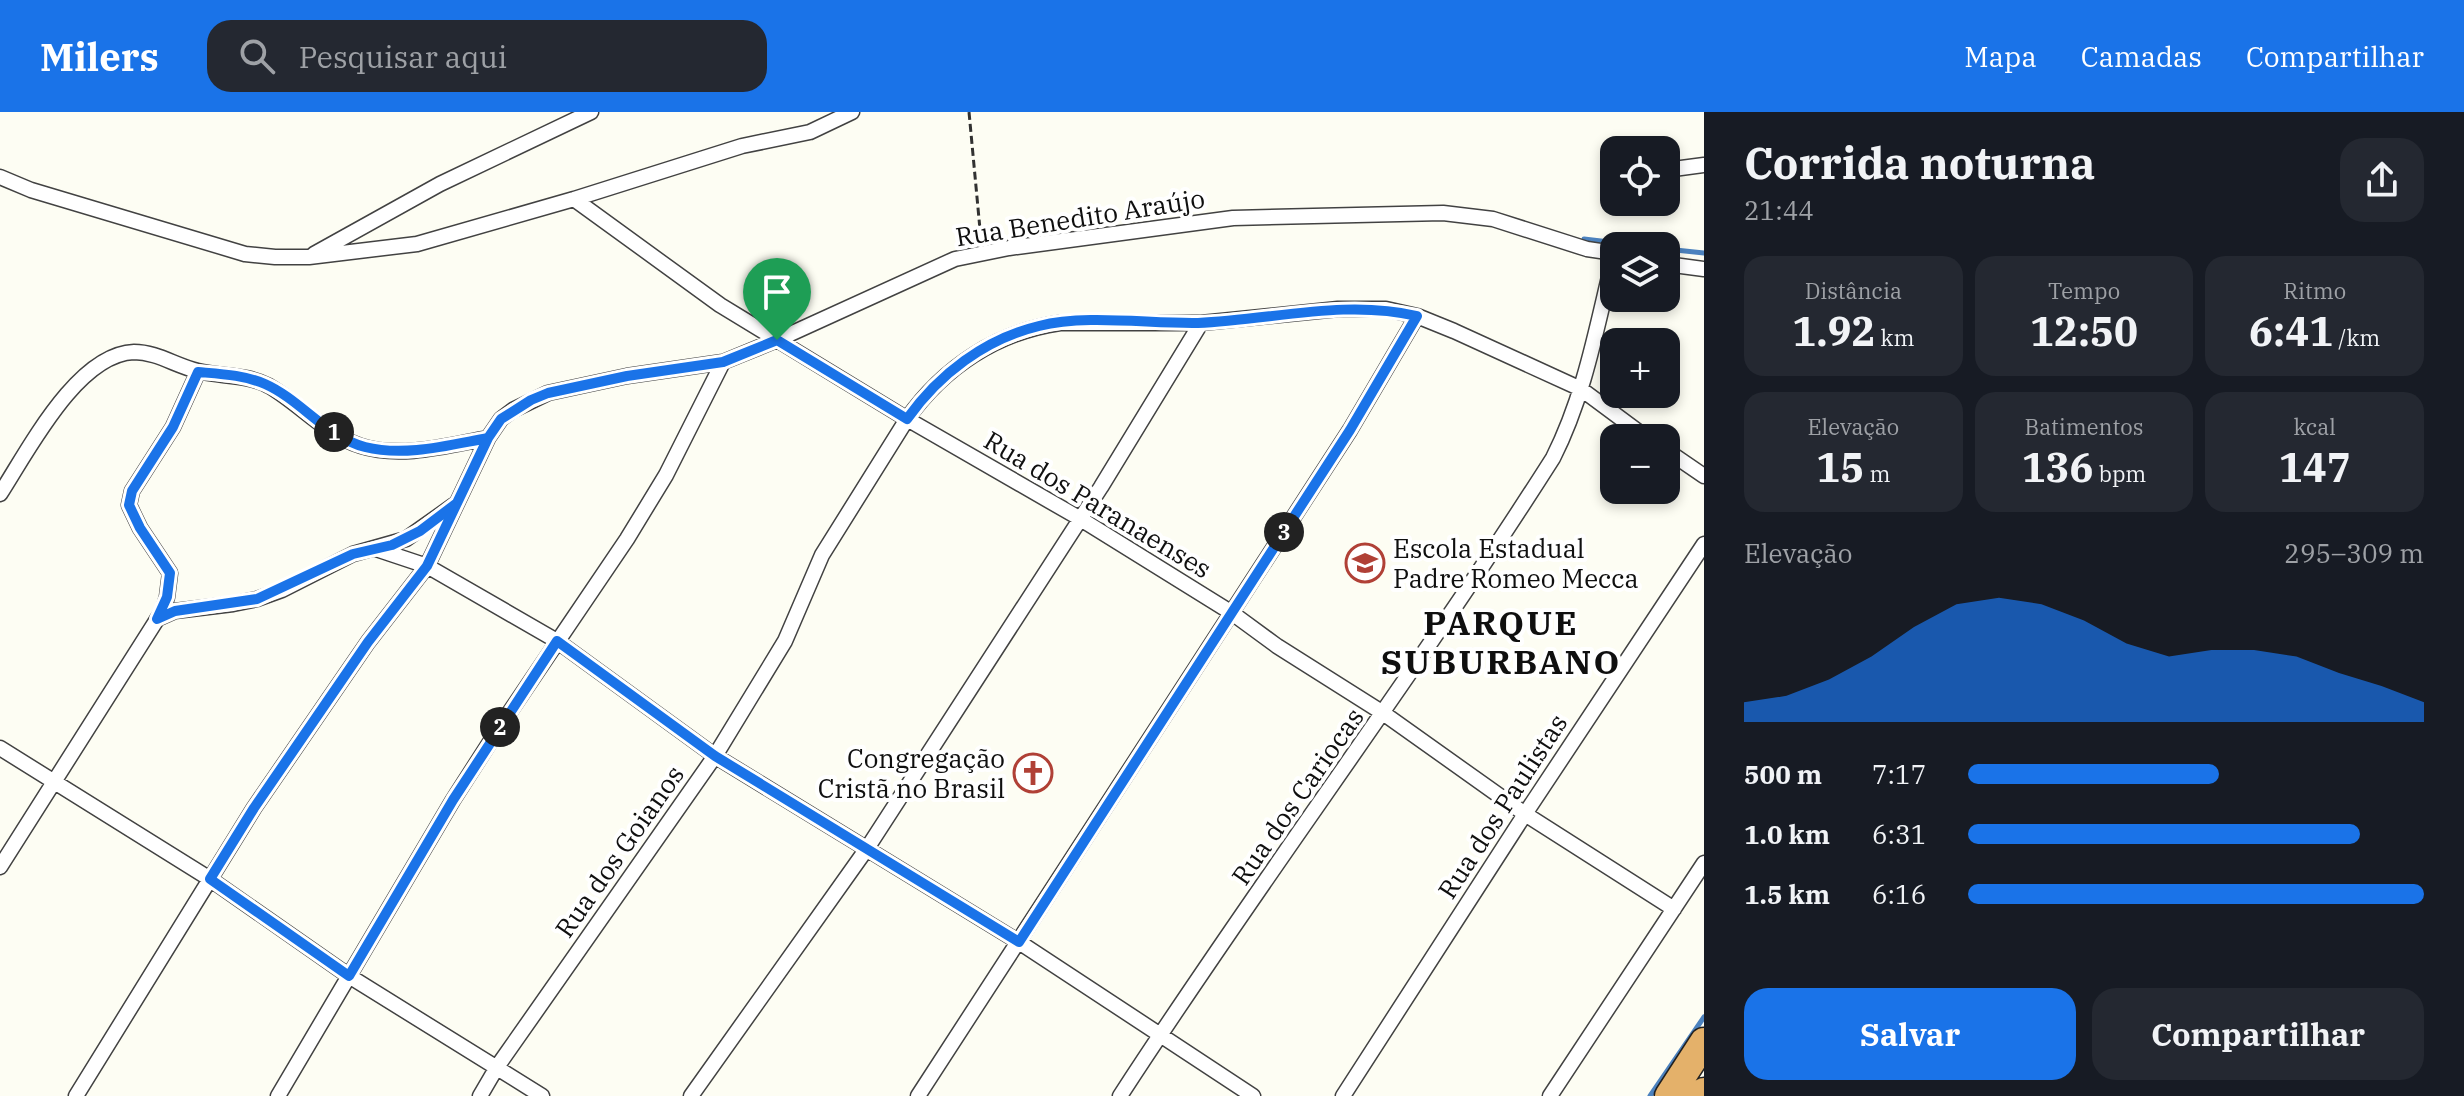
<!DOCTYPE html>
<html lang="pt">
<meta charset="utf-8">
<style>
:root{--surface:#171b24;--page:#242831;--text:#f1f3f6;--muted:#9ea1a6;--accent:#1a73e8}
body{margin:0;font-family:"IBM Plex Serif",serif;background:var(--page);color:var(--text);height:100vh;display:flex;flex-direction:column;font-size:30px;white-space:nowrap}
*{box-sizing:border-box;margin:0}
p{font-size:26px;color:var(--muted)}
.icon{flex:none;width:44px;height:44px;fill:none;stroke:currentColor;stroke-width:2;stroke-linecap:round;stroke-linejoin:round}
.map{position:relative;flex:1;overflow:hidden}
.side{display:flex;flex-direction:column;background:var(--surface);width:760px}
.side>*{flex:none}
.buttons{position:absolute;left:1600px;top:24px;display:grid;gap:16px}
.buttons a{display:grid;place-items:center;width:80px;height:80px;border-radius:16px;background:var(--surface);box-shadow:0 4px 12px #0003;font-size:40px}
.pin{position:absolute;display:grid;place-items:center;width:68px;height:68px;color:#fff;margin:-82px -34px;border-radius:50% 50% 50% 0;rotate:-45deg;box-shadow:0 0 8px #0007}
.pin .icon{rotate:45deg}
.km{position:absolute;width:40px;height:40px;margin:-20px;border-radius:50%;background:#222;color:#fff;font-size:22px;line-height:40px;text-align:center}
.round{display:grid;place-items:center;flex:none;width:84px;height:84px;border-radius:24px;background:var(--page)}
.headline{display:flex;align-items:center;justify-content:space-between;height:136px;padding:0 40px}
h1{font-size:44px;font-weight:700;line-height:60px}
.stats{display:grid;grid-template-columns:repeat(3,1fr);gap:12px;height:136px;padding:8px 40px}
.stats div{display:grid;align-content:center;border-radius:20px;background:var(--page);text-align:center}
.stats b{font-size:40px;font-weight:700}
.stats small{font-size:22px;font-weight:400}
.stats p{font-size:22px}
.chart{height:224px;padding:16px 40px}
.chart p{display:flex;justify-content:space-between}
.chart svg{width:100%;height:144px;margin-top:8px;fill:var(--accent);opacity:.7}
.cta{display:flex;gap:16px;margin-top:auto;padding:16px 40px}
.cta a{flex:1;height:92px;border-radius:24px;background:var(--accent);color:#fff;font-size:32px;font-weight:700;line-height:92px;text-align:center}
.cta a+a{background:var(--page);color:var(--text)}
ul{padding:0 40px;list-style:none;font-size:26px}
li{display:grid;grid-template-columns:128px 96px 1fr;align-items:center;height:60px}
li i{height:20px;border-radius:10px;background:var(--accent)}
header{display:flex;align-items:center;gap:48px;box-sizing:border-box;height:112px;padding:0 40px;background:var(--accent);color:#fff}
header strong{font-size:38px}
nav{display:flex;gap:44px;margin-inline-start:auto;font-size:28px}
.search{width:560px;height:72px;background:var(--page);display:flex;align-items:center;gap:20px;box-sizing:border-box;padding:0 28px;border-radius:24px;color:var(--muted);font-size:30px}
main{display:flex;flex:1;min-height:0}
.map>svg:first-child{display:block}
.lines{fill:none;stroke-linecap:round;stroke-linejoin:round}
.stream{stroke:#4c82be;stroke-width:5}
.street-casing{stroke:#424242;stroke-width:17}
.highway-casing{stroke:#202020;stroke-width:31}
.path{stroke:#313131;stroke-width:3;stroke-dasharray:8 4;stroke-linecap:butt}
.street{stroke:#fff;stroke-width:14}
.highway{stroke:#e4b16a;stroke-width:28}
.route-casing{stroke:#fff;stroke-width:16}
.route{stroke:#1a73e8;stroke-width:10}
.labels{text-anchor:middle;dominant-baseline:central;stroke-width:8;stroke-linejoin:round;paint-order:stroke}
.street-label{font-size:26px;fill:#0f0f0f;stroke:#fff}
.poi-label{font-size:26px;fill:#0f0f0f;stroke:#fff;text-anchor:start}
.district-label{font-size:34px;font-weight:bold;letter-spacing:2px;fill:#0f0f0f;stroke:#fff}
</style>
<header>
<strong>Milers</strong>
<div class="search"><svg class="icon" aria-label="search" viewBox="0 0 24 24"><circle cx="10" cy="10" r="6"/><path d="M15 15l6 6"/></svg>Pesquisar aqui</div>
<nav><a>Mapa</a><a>Camadas</a><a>Compartilhar</a></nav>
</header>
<main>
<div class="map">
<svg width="1704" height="984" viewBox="0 0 1704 984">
<rect width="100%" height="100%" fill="#fdfdf3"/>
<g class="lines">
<path class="stream" d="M1584,127L1643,134
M1666,137L1704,141
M1650,984L1704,905"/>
<g class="street-casing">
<path id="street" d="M1666,58L1704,53
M0,65L31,78L245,142L275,145H309L417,132L574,87L742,34L810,20L852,0
M574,87L720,193L907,307L1079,406L1232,501L1277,534L1383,601L1525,702L1674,797
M314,142L440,72L591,0
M1666,152L1704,157
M1666,338L1704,364
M0,382C28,339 77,242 134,240C157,240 176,254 198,259C222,265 247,262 269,274C300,292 326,323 361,334C401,347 449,333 488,326
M376,437L427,454L557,529L715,644L1019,830L1253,984
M157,507L175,499L233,492L257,487L282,478L353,442L406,427L454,393
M0,636L210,767L349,864L542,984
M0,755L163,498L167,485L170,461L140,416L129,393L132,379L173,315L198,260
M76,984L254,696L368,530L427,454L488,326L501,307L513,298L548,281L627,264L723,250L777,228L955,147L1009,136L1233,106L1443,101L1493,107L1587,137L1614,141
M278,984L453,688L499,616L627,427L666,363L723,250
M480,984L497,955L715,644L785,529L822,443L907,307C944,255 997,220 1060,211H1201L1338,197H1386L1417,204L1454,219L1581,277L1647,326
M691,984L868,735L1101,375L1201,211
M918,984L1350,318L1417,204
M1120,984C1260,768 1415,563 1553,346C1585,283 1597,213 1614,144
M1343,984L1525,702L1704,432
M1550,984L1704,751"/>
</g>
<g class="highway-casing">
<path id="highway" d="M1669,984L1704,930
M1698,984L1704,980"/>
</g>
<path class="path" d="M969,0L981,128"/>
<use href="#street" class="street"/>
<use href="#highway" class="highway"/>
</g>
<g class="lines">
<g class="route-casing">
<path id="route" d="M777,228L723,250L627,264L548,281L531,288L501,307L488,326L457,391L420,419L392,433L353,442L257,487L175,499L157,507L167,485L170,461L140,416L129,393L132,379L173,315L198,260C221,262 244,263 265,272C301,288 326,325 365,335C405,345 449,333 488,326L427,454L368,530L254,696L210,767L349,864L453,688L557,529L715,644L1019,830L1350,318L1417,204C1344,187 1272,208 1198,211C1149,212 1086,202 1039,214C985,227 939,262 907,307L777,228"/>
</g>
<use href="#route" class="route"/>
</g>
<defs>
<g id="school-ring" transform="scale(2)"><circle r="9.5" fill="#fff" stroke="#b04036" stroke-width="1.5"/><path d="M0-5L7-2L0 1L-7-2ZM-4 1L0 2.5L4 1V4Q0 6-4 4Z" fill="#b04036"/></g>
<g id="church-ring" transform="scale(2)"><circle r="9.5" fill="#fff" stroke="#b04036" stroke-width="1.5"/><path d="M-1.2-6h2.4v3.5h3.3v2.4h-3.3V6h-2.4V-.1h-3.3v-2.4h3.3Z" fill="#b04036"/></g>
</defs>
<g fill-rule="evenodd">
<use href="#school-ring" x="1365" y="451"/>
<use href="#church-ring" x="1033" y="661"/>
</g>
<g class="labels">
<g class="street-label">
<text transform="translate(1080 105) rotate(-9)">Rua Benedito Araújo</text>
<text transform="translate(1098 392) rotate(31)">Rua dos Paranaenses</text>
<text transform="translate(1297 684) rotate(-55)">Rua dos Cariocas</text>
<text transform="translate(1502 694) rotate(-57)">Rua dos Paulistas</text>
<text transform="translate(619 739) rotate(-55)">Rua dos Goianos</text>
</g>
<g class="poi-label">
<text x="1393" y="436">Escola Estadual<tspan x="1393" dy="30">Padre Romeo Mecca</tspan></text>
<text x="1005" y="646" text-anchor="end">Congregação<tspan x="1005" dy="30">Cristã no Brasil</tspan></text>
</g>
<g class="district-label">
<text x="1501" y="510">PARQUE<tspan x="1501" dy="39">SUBURBANO</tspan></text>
</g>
</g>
</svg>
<div class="buttons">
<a><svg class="icon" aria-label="locate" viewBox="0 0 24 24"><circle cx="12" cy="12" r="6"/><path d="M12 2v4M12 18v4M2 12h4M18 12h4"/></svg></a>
<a><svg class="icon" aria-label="layers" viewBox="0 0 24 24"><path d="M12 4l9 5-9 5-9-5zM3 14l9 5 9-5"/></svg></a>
<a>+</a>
<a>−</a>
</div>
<div class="pin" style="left:777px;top:228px;background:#1e9e55"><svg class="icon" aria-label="arrive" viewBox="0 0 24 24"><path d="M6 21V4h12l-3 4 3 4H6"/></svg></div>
<b class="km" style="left:334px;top:320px">1</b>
<b class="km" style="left:500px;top:615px">2</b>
<b class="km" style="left:1284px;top:420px">3</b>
</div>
<section class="side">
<div class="headline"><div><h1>Corrida noturna</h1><p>21:44</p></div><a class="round"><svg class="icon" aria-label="share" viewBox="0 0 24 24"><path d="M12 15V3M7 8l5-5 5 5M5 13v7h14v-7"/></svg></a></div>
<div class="stats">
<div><p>Distância</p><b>1.92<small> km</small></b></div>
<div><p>Tempo</p><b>12:50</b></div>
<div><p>Ritmo</p><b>6:41<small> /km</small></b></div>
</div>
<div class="stats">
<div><p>Elevação</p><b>15<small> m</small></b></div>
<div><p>Batimentos</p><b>136<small> bpm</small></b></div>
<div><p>kcal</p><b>147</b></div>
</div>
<div class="chart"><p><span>Elevação</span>295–309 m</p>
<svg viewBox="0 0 160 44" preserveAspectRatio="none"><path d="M0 44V38L10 36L20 31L30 24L40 15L50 8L60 6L70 8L80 13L90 20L100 24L110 22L120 22L130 24L140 29L150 33L160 38V44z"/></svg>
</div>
<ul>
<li><b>500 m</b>7:17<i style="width:55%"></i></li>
<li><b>1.0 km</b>6:31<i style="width:86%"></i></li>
<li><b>1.5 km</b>6:16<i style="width:100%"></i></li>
</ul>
<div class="cta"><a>Salvar</a><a>Compartilhar</a></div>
</section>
</main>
